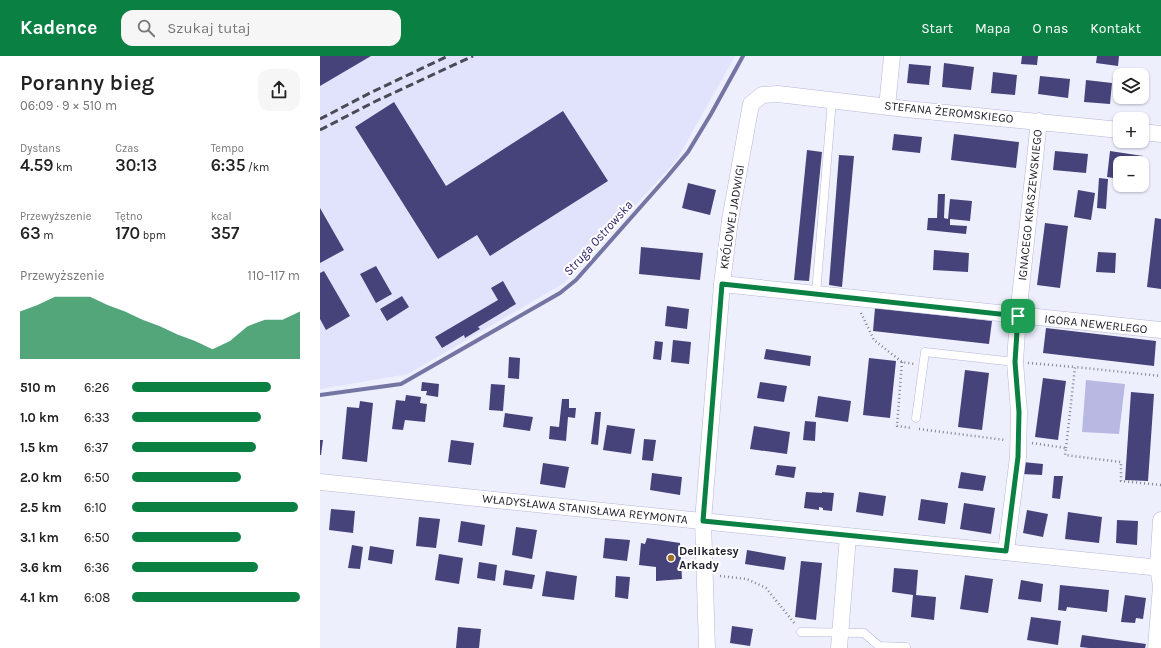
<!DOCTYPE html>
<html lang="pl">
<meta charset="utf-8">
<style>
:root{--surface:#fff;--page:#f6f6f6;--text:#222;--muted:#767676;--accent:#0b8043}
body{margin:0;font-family:Karla,sans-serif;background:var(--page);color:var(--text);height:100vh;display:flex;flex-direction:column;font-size:15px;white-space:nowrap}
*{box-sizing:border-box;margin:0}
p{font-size:13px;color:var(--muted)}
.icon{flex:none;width:22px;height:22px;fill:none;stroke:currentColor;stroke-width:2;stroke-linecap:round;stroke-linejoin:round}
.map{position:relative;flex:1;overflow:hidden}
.sheet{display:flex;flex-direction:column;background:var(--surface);width:320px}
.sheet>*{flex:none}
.buttons{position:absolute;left:793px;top:12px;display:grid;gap:8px}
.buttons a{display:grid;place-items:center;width:36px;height:36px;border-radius:8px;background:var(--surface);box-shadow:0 1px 3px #0004;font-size:20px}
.pin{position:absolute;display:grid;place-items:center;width:34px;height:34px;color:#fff;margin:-17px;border-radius:8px;box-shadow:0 2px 6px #0006}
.round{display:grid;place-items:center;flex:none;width:42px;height:42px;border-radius:12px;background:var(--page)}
.head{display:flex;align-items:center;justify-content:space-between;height:68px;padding:0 20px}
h1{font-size:22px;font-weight:600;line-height:30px}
.metrics{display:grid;grid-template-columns:repeat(3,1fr);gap:6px;height:68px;padding:4px 20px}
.metrics div{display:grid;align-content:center}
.metrics b{font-size:17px;font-weight:600}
.metrics small{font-size:11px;font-weight:400}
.metrics p{font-size:11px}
.chart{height:112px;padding:8px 20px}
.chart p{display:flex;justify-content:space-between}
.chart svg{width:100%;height:72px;margin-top:4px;fill:var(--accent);opacity:.7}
ul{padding:0 20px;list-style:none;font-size:13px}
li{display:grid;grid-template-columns:64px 48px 1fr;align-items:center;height:30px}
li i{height:10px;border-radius:5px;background:var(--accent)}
header{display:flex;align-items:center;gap:24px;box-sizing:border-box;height:56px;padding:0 20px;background:var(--accent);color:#fff}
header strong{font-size:19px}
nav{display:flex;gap:22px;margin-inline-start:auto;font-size:14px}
.search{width:280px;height:36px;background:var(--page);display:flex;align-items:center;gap:10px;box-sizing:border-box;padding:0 14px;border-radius:12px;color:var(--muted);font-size:15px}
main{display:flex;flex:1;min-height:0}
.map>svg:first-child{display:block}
.built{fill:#e1e2fb}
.green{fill:#b8b8e2}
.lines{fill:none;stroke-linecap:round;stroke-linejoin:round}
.stream{stroke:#7575a4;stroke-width:4}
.building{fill:#46427a}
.service-casing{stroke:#b6b6d8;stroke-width:9}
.minor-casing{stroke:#b6b6d8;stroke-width:17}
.path{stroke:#828390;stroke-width:2.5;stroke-dasharray:1 3;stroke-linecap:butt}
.service{stroke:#fff;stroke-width:8}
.minor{stroke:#fff;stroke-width:16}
.rail{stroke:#4a4a57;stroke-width:3;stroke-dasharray:8 4;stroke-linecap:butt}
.route-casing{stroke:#fff;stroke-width:8}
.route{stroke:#0b8043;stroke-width:5}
.poi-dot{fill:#9f6f22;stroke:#fff;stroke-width:1.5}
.labels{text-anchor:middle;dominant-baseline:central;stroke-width:4;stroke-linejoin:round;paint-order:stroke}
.street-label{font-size:12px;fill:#22222e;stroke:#fff}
.poi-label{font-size:12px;font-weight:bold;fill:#22222e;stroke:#fff;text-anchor:start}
.water-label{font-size:13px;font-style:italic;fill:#2c2069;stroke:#fff}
</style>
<header>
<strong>Kadence</strong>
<div class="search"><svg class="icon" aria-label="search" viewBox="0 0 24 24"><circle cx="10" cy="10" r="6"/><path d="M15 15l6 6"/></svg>Szukaj tutaj</div>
<nav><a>Start</a><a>Mapa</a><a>O nas</a><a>Kontakt</a></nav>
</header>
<main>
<section class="sheet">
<div class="head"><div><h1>Poranny bieg</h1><p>06:09 · 9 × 510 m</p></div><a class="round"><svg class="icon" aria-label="share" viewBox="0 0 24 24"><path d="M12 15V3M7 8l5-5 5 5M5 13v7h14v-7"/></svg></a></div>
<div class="metrics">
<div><p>Dystans</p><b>4.59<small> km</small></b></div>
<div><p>Czas</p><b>30:13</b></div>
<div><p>Tempo</p><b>6:35<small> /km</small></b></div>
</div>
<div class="metrics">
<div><p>Przewyższenie</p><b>63<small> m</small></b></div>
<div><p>Tętno</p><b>170<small> bpm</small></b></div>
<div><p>kcal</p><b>357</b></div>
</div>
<div class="chart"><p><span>Przewyższenie</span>110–117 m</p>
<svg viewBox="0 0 160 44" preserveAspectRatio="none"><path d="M0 44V15L10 11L20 6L30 6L40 6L50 11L60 15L70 20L80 24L90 29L100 33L110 38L120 33L130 24L140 20L150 20L160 15V44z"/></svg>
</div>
<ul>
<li><b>510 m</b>6:26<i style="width:83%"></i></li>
<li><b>1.0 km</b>6:33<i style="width:77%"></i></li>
<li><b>1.5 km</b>6:37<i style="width:74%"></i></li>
<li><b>2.0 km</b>6:50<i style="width:65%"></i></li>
<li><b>2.5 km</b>6:10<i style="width:99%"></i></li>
<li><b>3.1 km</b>6:50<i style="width:65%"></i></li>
<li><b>3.6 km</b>6:36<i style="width:75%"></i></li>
<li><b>4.1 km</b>6:08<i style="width:100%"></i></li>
</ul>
</section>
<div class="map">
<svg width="841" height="592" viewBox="0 0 841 592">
<rect width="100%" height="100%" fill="#eeeffd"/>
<path class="built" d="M0,0H415L356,105L244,227L88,318L0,333Z"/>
<path class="green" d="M766,324L805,328L799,378L762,376Z"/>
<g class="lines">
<path class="stream" d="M0,339L81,328L240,237L256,224L347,121L368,96L391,58L423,0"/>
</g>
<path class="building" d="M0,0H51L0,30Z
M702,0H718L717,9L701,8Z
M777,0H799L798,10L776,7Z
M624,7L654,11L651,34L622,31Z
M589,8L611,10L609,29L587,27Z
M673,16L697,19L695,39L671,37Z
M720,20L750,23L748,42L718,38Z
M766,24L792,27L790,48L764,46Z
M74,46L126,130L243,55L288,125L170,200L157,179L118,203L35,71Z
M574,78L602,81L600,97L572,94Z
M634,78L699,86L696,112L631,104Z
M487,94L502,96L489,225L474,224Z
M735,95L768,98L766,117L733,114Z
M790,95L823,100L822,107H800V123L787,121Z
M519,99L534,100L522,231L509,229Z
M779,122L788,123L786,153L777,152Z
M368,127L396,134L390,159L362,152Z
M758,134L775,137L771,164L754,161Z
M618,138H625L624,162L628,163L630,143L652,145L650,165L630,163V169L647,170L646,178L607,174L608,162H617Z
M0,152L24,194L0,207Z
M835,162L841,163V233L827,231Z
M725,167L748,170L740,232L717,229Z
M321,191L383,197L380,224L319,218Z
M614,194L649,197L648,216L613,214Z
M778,196L796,197L795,217L776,216Z
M56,210L72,238L56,247L40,218Z
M4,215L30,260L6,274L0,263V217Z
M183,225L196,248L158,271L160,273L145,282L144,279L122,292L115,281L178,244L171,232Z
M82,240L89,251L67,265L60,253Z
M347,250L369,253L367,273L345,270Z
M555,252L672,265L669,288L553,275Z
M726,272L836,285L834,310L723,297Z
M353,284L371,286L369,308L351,306Z
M335,285L343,286L341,304L333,303Z
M446,293L491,300L490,310L444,303Z
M189,301L200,302L199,323L188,322Z
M549,302L576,305L570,362L543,359Z
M645,314L669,317L662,374L638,371Z
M723,322L746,325L738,384L715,381Z
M102,326L119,328L118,341L106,339L107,335H101Z
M440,326L467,330L464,346L437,342Z
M171,328L185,329L183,355L169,354Z
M811,336L834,338L828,425L805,424Z
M86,339L101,341L100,347L107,348L105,366L85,364L83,374L72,373L76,344L85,345Z
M498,340L531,345L528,366L495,361Z
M242,343H249V352H256L255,362L248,361L246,385L229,383L230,370L239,371Z
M40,345L53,347L47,406L22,403L27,351L39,352Z
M275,356H281L278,389L271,388Z
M185,357L213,361L210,375L183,371Z
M485,365L496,366L495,385L483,384Z
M287,369L315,373L311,398L283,394Z
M434,370L470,376L467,398L430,393Z
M324,383L336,384L333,405L322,404Z
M0,384H3L1,399H0Z
M131,384L154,387L151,409L128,406Z
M703,406L723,408L722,419L702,418Z
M223,407L249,411L245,432L220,428Z
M457,409L476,411L474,422L455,419Z
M641,416L666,420L663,435L638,432Z
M332,417L362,421L360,439L330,434Z
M734,420H743L740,443L732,442Z
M486,436L502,437V436L514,437L512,455L503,454V452L499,451V454L484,452Z
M539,436L566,440L563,460L536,456Z
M601,443L628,447L625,468L598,464Z
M644,447L675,452L671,478L640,473Z
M11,453L35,455L33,477L9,474Z
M707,454L728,458L723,481L703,477Z
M748,456L782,461L779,487L745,483Z
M99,461L120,463L116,492L96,490Z
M797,464L818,465L817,489L796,487Z
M141,465L165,469L162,490L138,486Z
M196,471L217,474L212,503L192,499Z
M285,482L310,484L307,505L283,502Z
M327,482L360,487L362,523L336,525V511L319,509L321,487L325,488Z
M32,489L43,491L40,513L28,512Z
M50,490L74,494L72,508L48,504Z
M427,494L466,501L464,514L425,508Z
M119,498L143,502L139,528L115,524Z
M481,505L502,507L496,564L475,561Z
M159,506L177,509L175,525L157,522Z
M574,512L598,514L596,539L616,541L614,564L591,561L593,539L572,536Z
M185,514L215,519L212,533L183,529Z
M226,515L257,520L254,544L222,540Z
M645,519L673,523L668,557L640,553Z
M296,520L310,521L308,543L295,541Z
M701,524L723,528L721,546L698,543Z
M740,529L789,534L787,556L747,551L746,555L738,554Z
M805,539L826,542L823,563L816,562L815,567L801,566Z
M711,561L741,565L738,589L707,584Z
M412,570L433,573L430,590L410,587Z
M138,571L161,573L159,592H136Z
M762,579L826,588L825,592H769L760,591Z"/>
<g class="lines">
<g class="service-casing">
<path id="service" d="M496,238L512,44
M596,362L605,296L695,306
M481,576L544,577L559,590L586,591"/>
</g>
<g class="minor-casing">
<path id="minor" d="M567,51L572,0
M822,76L841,78
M402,228L841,274
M0,426L841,512
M686,495L698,401L699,356L695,306L698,260L719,65
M387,592L383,465L402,228L410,164L431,48L442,39L458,38L586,53L800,74
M519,592L528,480
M836,592L841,530L838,511L841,464"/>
</g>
<path class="path" d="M541,257L554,284L582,306L594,308
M582,306L577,370L592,372
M708,307L755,311
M599,373L685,384
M712,387L746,392L745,399L801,406V425L841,429
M746,392L755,311L841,320
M400,520L427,523L446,532L475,568"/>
<use href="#service" class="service"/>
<use href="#minor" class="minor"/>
<path class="rail" d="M0,63L50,37L128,0
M0,74L54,46L153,0"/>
</g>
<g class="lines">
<g class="route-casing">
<path id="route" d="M402,228L698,260L695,306L699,356L698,401L686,495L383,465Z"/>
</g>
<use href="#route" class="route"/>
</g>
<circle class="poi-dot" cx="351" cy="502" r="4"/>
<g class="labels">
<g class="street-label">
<text transform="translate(629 56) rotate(6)">STEFANA ŻEROMSKIEGO</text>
<text transform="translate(710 149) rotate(-84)">IGNACEGO KRASZEWSKIEGO</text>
<text transform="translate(412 161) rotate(-81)">KRÓLOWEJ JADWIGI</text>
<text transform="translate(776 268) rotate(6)">IGORA NEWERLEGO</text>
<text transform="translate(265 453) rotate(6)">WŁADYSŁAWA STANISŁAWA REYMONTA</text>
</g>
<g class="poi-label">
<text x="359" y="495">Delikatesy<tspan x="359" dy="14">Arkady</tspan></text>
</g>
<g class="water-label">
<text transform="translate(278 182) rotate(-48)">Struga Ostrowska</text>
</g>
</g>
</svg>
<div class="buttons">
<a><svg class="icon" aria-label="layers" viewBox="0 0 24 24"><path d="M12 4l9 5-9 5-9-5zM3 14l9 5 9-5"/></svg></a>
<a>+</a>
<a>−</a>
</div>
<div class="pin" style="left:698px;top:260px;background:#1e9e55"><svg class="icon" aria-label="arrive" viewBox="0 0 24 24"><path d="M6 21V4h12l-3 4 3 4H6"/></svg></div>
</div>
</main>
